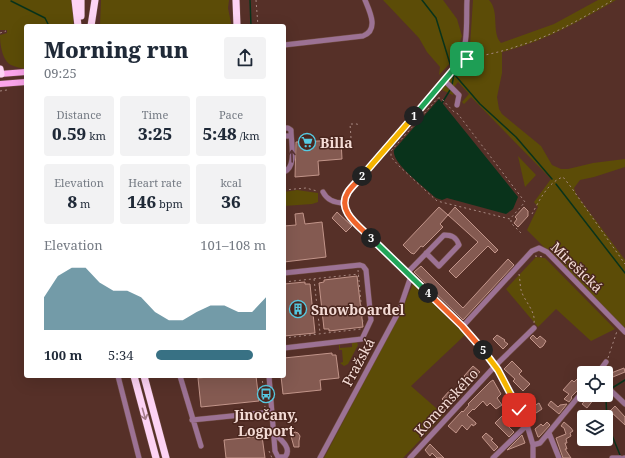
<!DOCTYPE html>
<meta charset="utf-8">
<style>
:root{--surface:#fff;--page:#f2f2f3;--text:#1f2937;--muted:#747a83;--accent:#387184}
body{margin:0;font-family:"Noto Serif",serif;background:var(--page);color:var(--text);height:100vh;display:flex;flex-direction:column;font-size:15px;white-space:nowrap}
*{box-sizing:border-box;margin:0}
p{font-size:13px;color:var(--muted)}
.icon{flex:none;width:22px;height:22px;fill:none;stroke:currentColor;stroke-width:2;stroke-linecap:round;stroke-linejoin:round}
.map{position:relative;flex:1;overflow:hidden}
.drawer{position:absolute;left:24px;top:24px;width:262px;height:354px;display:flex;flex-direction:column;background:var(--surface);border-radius:4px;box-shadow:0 4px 16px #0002}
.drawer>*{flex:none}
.fabs{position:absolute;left:577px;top:366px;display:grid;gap:8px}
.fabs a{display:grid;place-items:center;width:36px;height:36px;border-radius:4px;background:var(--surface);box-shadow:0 4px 16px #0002;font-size:20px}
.pin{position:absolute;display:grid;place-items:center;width:34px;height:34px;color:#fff;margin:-17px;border-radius:8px;box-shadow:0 2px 6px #0006}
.km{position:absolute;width:20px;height:20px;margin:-10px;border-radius:50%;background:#222;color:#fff;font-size:11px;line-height:20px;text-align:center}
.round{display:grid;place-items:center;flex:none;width:42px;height:42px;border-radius:4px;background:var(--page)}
.head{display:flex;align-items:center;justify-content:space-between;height:68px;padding:0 20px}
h1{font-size:22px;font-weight:800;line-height:30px}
.figures{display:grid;grid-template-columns:repeat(3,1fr);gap:6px;height:68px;padding:4px 20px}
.figures div{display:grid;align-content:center;border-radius:4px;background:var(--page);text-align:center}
.figures b{font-size:17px;font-weight:800}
.figures small{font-size:11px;font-weight:400}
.figures p{font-size:11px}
.chart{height:112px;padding:8px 20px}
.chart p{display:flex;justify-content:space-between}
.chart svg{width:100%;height:72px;margin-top:4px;fill:var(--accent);opacity:.7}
ul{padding:0 20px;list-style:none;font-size:13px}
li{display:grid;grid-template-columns:64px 48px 1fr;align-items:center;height:30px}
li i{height:10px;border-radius:5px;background:var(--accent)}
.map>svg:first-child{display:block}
.green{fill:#5c4c07}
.water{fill:#09331b}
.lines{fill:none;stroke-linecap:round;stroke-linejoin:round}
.stream{stroke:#09331b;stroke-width:1.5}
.building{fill:#845a51;stroke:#c2958a}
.minor-casing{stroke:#724f47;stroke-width:6}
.major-casing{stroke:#724f47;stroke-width:7}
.highway-casing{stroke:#724f47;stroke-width:8}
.path{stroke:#a78881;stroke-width:1;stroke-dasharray:2 3;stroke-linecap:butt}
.minor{stroke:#9c7294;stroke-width:5}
.major{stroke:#fba5eb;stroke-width:6}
.highway{stroke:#fdd3f4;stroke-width:7}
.oneway{stroke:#5a3536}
.oneway2{stroke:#a47c89}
.split-1-casing{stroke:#fff;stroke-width:8}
.split-2-casing{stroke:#fff;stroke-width:8}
.split-3-casing{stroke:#fff;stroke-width:8}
.split-4-casing{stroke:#fff;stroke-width:8}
.split-5-casing{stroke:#fff;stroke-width:8}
.split-6-casing{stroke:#fff;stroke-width:8}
.split-1{stroke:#22a559;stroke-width:5}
.split-2{stroke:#f5b400;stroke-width:5}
.split-3{stroke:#f0652b;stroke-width:5}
.split-4{stroke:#22a559;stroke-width:5}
.split-5{stroke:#f0652b;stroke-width:5}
.split-6{stroke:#f5b400;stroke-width:5}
.labels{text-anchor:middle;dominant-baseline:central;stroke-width:3;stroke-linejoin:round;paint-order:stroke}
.poi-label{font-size:14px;font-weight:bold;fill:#f4dcd6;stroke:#4a261e;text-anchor:start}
.street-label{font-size:14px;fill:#f4dcd6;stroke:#4a261e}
</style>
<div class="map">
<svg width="625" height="458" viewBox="0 0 625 458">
<rect width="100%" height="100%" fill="#563028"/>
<path class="green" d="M0,0H71L74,13L73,26H26V69C21,68 15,67 11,65C2,60 0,44 0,35L7,33V30H0Z
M101,0H229L228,8L231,23L230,26H100Z
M383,0H443L457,19L462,36L453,60L439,75L440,67L427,52L419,38Z
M473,0H489C500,12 491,32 501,43L554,24L598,0H616C580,21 543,42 502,52V73L497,97L499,109L502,114L541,146L552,165L561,169H568L593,163L625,159V167L594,177L580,180L574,188L576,194L625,260V328L613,318L590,293L527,230L538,207L534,202L551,179L471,97L464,104L462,102L469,94L458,82L455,86L453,95L442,90L449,80L464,66L470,46Z
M518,156L536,175L525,187Z
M297,190L318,193V202L312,204L284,206V192Z
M536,257L545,258L615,329L591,341L556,309L538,327L506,289Z
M413,284L465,335L411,386L444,415L403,458H324L401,312Z
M357,342L358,345L348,364L344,366L340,363L343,362L342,350H339V345H340V348L352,347V343Z"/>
<path class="water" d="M439,99L518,197L513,209L506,214L447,198L442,200L436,198C426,188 391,163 394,150Z"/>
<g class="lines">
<path class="stream" d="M250,0L251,26
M422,0L436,18L451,67
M11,1L45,18L49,26
M454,74L480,104L516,137L552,179
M452,85L454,74
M442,103L450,90
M556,184L625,273
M612,388L625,380
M606,398L607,423L620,455"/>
</g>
<path class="building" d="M341,140L342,159L318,161L319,175L295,177L296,142Z
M439,207L448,215L440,224L443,227L423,247L421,246L414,254L411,253L403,245Z
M455,207L498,250L495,253L488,246L456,278L449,271L478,242L448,215Z
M524,207L528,211V216L518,227L514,223L517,219L515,217Z
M337,212L352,226L346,232L332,218Z
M303,213L305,224L322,222L326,257L284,262V226L296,225L295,214Z
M508,259L514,265L463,320L414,272L421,266L463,308Z
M357,276L363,327L329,331V329H324L319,283L324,282V280Z
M305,282V284H310L315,333L284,336V284Z
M497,335L505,340L504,341L508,344L503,349L493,339Z
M533,335L537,339L540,336L546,341L543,346L540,348L530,338Z
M332,353V355H336L339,378L320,380L321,390L283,394L281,376H284V358Z
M512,361L522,371L519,374L530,384L523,391L513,381L515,379L504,369Z
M473,366L480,372L470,382L464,376Z
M624,368L625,372L608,379L606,375Z
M581,375L584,378V384L571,397L572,398L569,402L564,399L569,394L563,390L572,380L574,382Z
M221,376H256L259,401L201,407L198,378Z
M493,380L501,394L497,398L502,405L496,409L490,403L487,406L483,401L474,410L473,409L467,415L476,423V424L473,426L472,424L467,430L462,425L456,433L448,426L462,411L463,412L469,405L468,404L490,382Z
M451,389L458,395L448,405L442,399Z
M526,393L529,396L528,398L532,407L539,403L542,409L530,417L525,406L526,405L521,399Z
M590,395H597L587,408L582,404Z
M551,401L558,407L560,405L567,404L559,414L548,405Z
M615,406L625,417V425L610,411Z
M505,413L508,416L503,421L514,432L509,437L495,423Z
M547,422L550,425L539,437H538L535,429L541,424L543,426Z
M564,422L571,428L573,431L570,433L571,436L566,439L567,443H565L567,449H565L571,458H563L556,438L566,434L564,428L561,426Z
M295,432L298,433L300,436L299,441V447H294L291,436L292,434Z
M486,433L493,439L491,440L498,447L494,451L482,437Z
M522,435L525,443L507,450Z
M262,436L265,458H226L224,440Z
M430,444L444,458H437L432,453L430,456L425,450Z"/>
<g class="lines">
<g class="minor-casing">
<path id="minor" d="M467,0C466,20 469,46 458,64L348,192C343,201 343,206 348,215L463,326L477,342L500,374L527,425L533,445V458
M284,45L363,36C379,30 370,12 365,0
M445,81L459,95L457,105
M284,128H288L291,130C291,143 297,167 284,172
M284,136H291
M323,192C327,200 334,203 344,203
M408,272L444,235C452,235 456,237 459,245L439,266L426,253
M284,273L360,265L363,266L366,270L371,320L362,339L284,348
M463,326L532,251L539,248L547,252L625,332
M598,373L606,362
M118,376L139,458
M180,376L201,446
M269,376L275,451L278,457H285C293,448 279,438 273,432
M606,386L625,404
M192,420L272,412
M549,433L559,458
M533,445L540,443L584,390
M320,458L399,311L411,276
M410,458L495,366L534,328
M493,458L527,425
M612,458H620
M624,458H625"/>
</g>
<g class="major-casing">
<path id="major" d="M0,74L26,72
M0,84L26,82"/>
</g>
<g class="highway-casing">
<path id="highway" d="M75,0L78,26
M236,0L237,26
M81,16V0
M91,26L95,0
M0,69L1,74
M134,376L156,458
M144,376L166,458"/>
</g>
<path class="path" d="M256,0L258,26
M0,33L6,31
M467,59C484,55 502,52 518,46C552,36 583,18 613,0
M0,91L7,90
M438,98H441L453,111L458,114L525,202L510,219L437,201L399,166L391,157V151Z
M351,138L350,124H357L359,125
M284,190L306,188L317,191
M532,214C539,201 548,182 563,177L571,187L625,264
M511,220V223L523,235
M535,256L544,257
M358,270L363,324
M519,274C520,279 520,285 521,290C524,301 536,311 534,323
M314,279L320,333
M284,282L359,274
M284,338L361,329
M608,358L617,331
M262,376L265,407
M269,451L272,458"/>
<use href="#minor" class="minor"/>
<use href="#major" class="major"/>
<use href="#highway" class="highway"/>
</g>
<defs><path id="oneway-shaft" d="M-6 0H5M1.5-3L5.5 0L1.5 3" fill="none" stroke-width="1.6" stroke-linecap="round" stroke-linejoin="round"/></defs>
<use class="oneway" href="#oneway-shaft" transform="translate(292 156) rotate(-92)"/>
<use class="oneway2" href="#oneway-shaft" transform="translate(144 414) rotate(74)"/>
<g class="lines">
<g class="split-1-casing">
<path id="split-1" d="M414,116L458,64L461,60L467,59"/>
</g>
<g class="split-2-casing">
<path id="split-2" d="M362,176L414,116"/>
</g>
<g class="split-3-casing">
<path id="split-3" d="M362,176C358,181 352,186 348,192C336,211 359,226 371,238"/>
</g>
<g class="split-4-casing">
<path id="split-4" d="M371,238L428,293"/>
</g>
<g class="split-5-casing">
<path id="split-5" d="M428,293L462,326L483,350"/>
</g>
<g class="split-6-casing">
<path id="split-6" d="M483,350L498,370L519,410"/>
</g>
<use href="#split-1" class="split-1"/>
<use href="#split-2" class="split-2"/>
<use href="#split-3" class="split-3"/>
<use href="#split-4" class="split-4"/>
<use href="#split-5" class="split-5"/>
<use href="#split-6" class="split-6"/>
</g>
<defs>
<g id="supermarket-ring" transform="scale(0.9)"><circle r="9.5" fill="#4a261e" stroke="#56c9e1" stroke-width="1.5"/><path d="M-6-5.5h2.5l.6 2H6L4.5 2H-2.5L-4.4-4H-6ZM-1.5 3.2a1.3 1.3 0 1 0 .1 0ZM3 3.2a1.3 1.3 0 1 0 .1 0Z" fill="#56c9e1"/></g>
<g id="building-ring" transform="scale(0.9)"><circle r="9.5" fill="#4a261e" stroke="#56c9e1" stroke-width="1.5"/><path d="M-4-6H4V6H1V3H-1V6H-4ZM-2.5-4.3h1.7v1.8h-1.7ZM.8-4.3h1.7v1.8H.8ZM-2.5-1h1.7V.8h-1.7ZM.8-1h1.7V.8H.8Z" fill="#56c9e1"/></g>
<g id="bus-ring" transform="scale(0.9)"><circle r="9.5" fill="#4a261e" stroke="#56c9e1" stroke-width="1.5"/><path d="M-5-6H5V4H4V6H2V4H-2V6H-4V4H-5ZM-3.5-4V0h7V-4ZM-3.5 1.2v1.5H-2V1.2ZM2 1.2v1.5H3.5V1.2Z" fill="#56c9e1"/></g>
</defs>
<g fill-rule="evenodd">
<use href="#supermarket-ring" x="307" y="142"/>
<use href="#building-ring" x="298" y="309"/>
<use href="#bus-ring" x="266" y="394"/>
</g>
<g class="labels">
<g class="poi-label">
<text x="320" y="142">Billa</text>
<text x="311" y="309">Snowboardel</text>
<text x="266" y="414" text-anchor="middle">Jinočany,<tspan x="266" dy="16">Logport</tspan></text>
</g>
<g class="street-label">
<text transform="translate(577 267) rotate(44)">Mirešická</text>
<text transform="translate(358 362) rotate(-62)">Pražská</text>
<text transform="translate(446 402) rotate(-47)">Komenského</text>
</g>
</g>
</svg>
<div class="fabs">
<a><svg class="icon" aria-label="locate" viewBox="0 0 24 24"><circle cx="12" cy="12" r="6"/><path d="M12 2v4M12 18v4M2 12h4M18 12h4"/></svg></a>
<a><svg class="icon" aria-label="layers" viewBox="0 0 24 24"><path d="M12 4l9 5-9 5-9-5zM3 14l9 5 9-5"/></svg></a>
</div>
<div class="pin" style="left:467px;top:59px;background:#1e9e55"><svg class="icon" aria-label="arrive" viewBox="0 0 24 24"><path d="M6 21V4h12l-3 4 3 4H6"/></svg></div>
<div class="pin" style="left:519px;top:410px;background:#d93025"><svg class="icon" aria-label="check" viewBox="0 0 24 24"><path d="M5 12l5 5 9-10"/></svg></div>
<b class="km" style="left:414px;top:116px">1</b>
<b class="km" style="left:362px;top:176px">2</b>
<b class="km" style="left:371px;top:238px">3</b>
<b class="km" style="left:428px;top:293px">4</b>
<b class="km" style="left:483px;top:350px">5</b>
<section class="drawer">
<div class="head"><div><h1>Morning run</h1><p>09:25</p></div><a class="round"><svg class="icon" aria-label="share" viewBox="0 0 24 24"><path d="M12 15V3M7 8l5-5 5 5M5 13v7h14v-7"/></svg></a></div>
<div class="figures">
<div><p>Distance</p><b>0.59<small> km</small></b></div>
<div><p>Time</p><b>3:25</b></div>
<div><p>Pace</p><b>5:48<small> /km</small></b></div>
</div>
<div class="figures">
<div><p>Elevation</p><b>8<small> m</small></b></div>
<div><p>Heart rate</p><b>146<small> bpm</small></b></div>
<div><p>kcal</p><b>36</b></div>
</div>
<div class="chart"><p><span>Elevation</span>101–108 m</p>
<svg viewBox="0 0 160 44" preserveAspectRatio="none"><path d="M0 44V24L10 11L20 6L30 6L40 15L50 20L60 20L70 24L80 33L90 38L100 38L110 33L120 29L130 29L140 33L150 33L160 24V44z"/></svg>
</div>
<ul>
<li><b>100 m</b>5:34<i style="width:88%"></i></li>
</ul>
</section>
</div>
